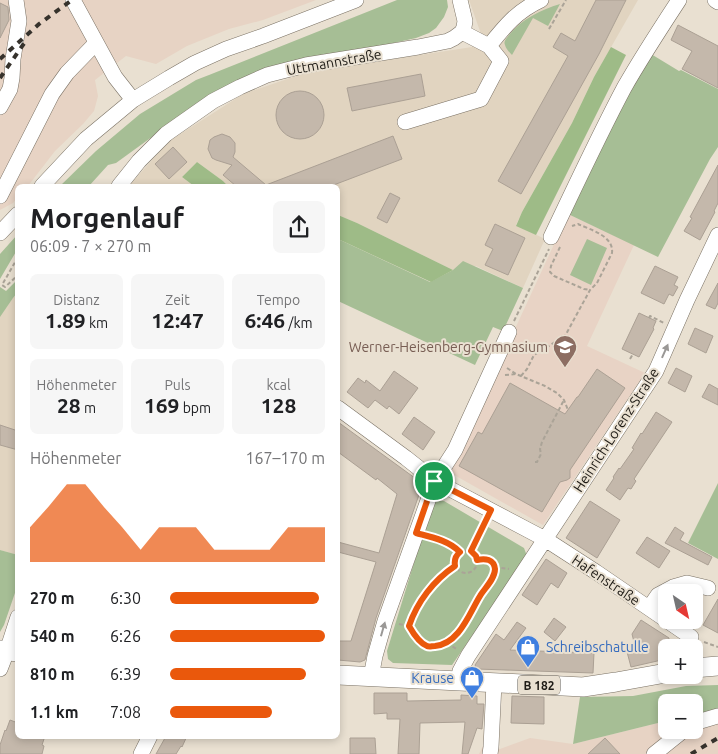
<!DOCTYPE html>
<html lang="de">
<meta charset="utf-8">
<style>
:root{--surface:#fff;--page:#f6f6f6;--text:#202124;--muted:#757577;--accent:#ea580c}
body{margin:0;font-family:Ubuntu,sans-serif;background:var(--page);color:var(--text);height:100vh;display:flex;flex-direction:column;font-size:19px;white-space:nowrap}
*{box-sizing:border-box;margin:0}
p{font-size:16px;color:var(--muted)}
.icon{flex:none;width:28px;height:28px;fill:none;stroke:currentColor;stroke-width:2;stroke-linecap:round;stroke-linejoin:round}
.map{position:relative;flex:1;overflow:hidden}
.side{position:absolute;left:15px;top:184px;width:325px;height:555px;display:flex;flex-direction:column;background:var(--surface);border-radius:8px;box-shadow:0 2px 8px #0003}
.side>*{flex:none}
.needle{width:32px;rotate:146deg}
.fabs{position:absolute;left:658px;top:584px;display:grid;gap:10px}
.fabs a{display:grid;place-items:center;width:45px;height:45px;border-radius:8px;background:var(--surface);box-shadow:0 2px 8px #0003;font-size:25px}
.pin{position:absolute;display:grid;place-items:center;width:42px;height:42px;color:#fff;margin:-21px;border:2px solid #fff;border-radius:50%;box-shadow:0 1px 5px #0007}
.round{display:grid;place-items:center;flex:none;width:52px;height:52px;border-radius:8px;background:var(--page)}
.head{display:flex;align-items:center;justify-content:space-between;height:85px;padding:0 15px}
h1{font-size:28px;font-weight:600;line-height:38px}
.figures{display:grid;grid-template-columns:repeat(3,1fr);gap:8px;height:85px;padding:5px 15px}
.figures div{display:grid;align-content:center;border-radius:8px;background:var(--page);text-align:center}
.figures b{font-size:21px;font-weight:600}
.figures small{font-size:14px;font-weight:400}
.figures p{font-size:14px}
.chart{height:140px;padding:10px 15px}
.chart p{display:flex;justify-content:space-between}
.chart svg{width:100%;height:90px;margin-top:5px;fill:var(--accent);opacity:.7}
ul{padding:0 15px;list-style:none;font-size:16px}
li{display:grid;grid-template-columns:80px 60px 1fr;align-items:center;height:38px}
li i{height:12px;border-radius:6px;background:var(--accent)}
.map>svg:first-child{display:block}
.built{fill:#e1d4c0}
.industrial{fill:#e7d3c4}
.education{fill:#e8d3c5}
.green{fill:#a6be95}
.forest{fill:#9ebb87}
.building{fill:#c4b8ab;stroke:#aba094}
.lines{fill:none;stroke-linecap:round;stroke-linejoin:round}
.minor-casing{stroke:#7a7164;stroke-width:16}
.major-casing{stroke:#7a7164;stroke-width:20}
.path{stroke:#aaa397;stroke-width:2;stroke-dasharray:4 2.5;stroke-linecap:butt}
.minor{stroke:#fff;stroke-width:15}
.major{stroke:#fff;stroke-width:19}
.rail{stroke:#36322c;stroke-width:4;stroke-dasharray:6 6;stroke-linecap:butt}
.oneway{fill:#9a9896}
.route-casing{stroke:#fff;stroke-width:10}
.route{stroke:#ea580c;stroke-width:6}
.labels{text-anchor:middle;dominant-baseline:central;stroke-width:4;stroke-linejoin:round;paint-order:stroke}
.shield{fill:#e9e0d1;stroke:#5b564e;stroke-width:1}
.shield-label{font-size:12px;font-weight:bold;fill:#1e1b16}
.street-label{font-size:14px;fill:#1e1b16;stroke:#e9e0d1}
.education-label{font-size:14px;fill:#785e54;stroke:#e9e0d1;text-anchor:end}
.shop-label{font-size:14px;fill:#366cbe;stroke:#e9e0d1;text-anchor:start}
</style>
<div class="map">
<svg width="718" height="754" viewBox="0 0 718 754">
<rect width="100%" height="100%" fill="#e9e0d1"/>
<path class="built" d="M469,0H638L594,77L572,123L522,212L516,225L545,239L523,288L476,266L453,270L357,223L338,215V186H228L223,181L197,162L182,177L194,186H129L153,159L171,140L243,94L299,75L335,68L472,47L481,34Z
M17,293V555L0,550V316L13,298Z"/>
<path class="industrial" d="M0,0H316L263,20L229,29L187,46L156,64L126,56L95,80L98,96L94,111L83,124L55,151L28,186H18L17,198L13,203L0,210Z
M718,709V754H479L483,746L500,749L530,738L573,744L666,721V730H694V715Z"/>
<path class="education" d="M568,214L634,245L587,346L645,373L543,525L449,472Z"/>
<path class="green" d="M397,0H447L448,7L444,17L436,28L429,33L416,38L353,52L310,59L167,126L116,163L108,165L89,186H60L96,151L140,114L196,80L209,75Z
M560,4L548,26L533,18L512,55C510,53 506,49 505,45C503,41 507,38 509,35C523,18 541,10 560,4Z
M651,54L679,71L681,70L718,89V147L710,159L658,257L568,214L607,131Z
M17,235V250L0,279V254Z
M338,239L430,282L453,270L463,261L523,288L503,331L493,327L475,365L338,301Z
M587,239L607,248L591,285L570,275Z
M17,280V293L13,298L0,317V287L6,291Z
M718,483V559L688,543Z
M438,501H444L524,548L527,556L452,665L393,663L388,659L387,651L432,504Z
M0,550L18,555L17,587L4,625L0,632Z
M718,685V709L694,715V702H666V721L573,744L580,697L633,696L686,686Z"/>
<path class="forest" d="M611,47L626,55L536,235L516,226L522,212L572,123L594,77Z
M197,162L223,181L228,186H194L182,177Z
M338,215L357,223L453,270L431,282L338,239Z"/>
<path class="building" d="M596,0H626L599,54L521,194L498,181L568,56L553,47L561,33L575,41Z
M0,3L8,7L9,20L0,38Z
M678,25L718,46V88L682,69L692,51L671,40Z
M421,74L425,96L352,111L347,88Z
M276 115a24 24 0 1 1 48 0a24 24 0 1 1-48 0Z
M222,134L230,137L235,143V152L233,157L266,185L393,136L402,159L331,186H236L223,175L232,165L216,160L212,158L208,149L210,140L214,137Z
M173,147L187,162L169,179L155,164Z
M718,165V203L714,211L715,212L700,240L684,231L692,218L690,217Z
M390,193L400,198L387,223L377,218Z
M495,224L525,238L508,275L485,265L493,249L485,245Z
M655,266L678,277L674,285L678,287L673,296L669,294L664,304L641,293Z
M718,283V303L715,309L706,305Z
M639,313L656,321L653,328L654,329L639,357L622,349Z
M695,328L713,336L706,353L688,344Z
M676,368L692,376L685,392L668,383Z
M597,369L625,388L570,470V478L567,480L560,482L542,512L459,466L478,432L482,434L510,383L565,414L577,397H578Z
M394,371L418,388L399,414L389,406L387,409L375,400L368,408L347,392L358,378L365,383L366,380L380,391Z
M709,384L718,389V405L702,397Z
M656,412L672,422L634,479L636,481L631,489L628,488L620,500L606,490L614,478L613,477L619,468L620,469L634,449L632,448L641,433L642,434Z
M414,417L435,432L423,450L402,434Z
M338,422L419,481L421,489L376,618L365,660L360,662L338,660V641H351L376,562L338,552V542L379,553L397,494L377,478L376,480L338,452Z
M0,425L18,431V450L0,445Z
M590,501L620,520L597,558L566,538Z
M675,527L684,533L680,540L712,557L708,565L665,543Z
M647,537L670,551L659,568L636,553Z
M546,559L567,573L558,588L551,583L537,605L522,595Z
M718,599V633L703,625Z
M554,618L566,627L555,641L544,632Z
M641,620L669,638L668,648H666V659L631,667L626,648L635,646L632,634Z
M517,622L526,628L510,650L594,653L593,673L477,669L475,665L496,634L504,640Z
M374,693H407V701L461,700V695L477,696V704H484L482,729L477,728L468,754H462L465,722L420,723L419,754H398L400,719H387V713L374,714Z
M512,696L544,697V724L511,723Z
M10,720L18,723V736H45L42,745L44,746L42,754H0V745L5,730L6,731Z
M161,736H187L182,747L181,746L176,754H156L165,738Z
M350,738H375L376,754H350Z
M605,738L620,754H588Z"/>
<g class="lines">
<g class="minor-casing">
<path id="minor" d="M73,0L115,77L133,100
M715,0L718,2
M489,46C505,26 517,11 541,0
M0,107L10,89L12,78L13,59L19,21L16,0
M405,122L481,99L501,61L489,46L462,32
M42,186L86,139L133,100L169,78L195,63L226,49L263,36L356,0
M119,186L139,161L166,134L213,101L240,87L267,75L306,65L418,47L448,41L454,38L462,32L464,27L465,21L460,0
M0,196L52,94L67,73L96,43
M0,233L18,214
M551,237C575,187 598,137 624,88C641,58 660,29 679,0
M338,408L406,458L435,481L545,539L596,572L691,637
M649,608L658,595L673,587L687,583L708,588
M0,669L7,651L18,617
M371,677L375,656L385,621L435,481L455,450L509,332
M458,681L460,671L468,656L656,371L687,300L718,235
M694,723L718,716
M141,754L150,736
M490,754L491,747L494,683
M654,754L684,730"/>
</g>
<g class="major-casing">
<path id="major" d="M0,650L18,652
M694,668L718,666
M338,675L583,687L616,682L666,673"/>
</g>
<path class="path" d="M549,29L566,0
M560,247L551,266L550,272L554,276L584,289L590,290
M18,257L2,285L5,287L18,275
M649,318L650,316L664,323
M514,321L549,249
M565,336L576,343
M630,359L633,354
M507,368L516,374
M505,375L516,374L545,386L557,393L564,400L568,410
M521,376L527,369L534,355L565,336L590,290L597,283L612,253C614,236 591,230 578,224L572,226
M535,462H537L541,454L540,449L542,442L564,400
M429,536C440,540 451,543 459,552
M455 562a11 11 0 1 1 22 0a11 11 0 1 1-22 0Z
M471,551L486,521
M455,566C434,580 417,602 409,626C421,647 433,652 454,638L491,580C498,566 494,557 477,560
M495,567L509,569
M399,624L409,626
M704,642L718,647
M447,643L458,650"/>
<use href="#minor" class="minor"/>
<use href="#major" class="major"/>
<path class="rail" d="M0,59L39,24L72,0
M0,78L25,42
M691,754L718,738"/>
</g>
<defs><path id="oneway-solid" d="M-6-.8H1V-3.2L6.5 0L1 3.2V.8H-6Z" transform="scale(1.25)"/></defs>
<g class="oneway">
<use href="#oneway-solid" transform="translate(665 351) rotate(-66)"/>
<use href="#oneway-solid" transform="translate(383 629) rotate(-74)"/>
</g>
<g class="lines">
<g class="route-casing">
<path id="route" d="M434,481L491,510L471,551L476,556L477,560C485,558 494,559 495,569C495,579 484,589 480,596C469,614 459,644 435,646C432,646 429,647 427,646C419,643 413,633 409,626C417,602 434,580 455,566C454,560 455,556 460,552C448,540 431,537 416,533Z"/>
</g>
<use href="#route" class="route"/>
</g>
<defs>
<g id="school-pin" transform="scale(1.25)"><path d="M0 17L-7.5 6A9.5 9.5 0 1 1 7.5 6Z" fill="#8d6e63" stroke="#e9e0d1"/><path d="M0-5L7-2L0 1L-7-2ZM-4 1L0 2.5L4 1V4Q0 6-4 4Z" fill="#fff"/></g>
<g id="shop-pin" transform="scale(1.25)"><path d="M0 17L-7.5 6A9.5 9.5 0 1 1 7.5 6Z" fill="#3f7fe0" stroke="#e9e0d1"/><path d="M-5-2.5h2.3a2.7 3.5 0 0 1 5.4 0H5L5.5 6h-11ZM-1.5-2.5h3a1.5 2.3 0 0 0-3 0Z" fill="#fff"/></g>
</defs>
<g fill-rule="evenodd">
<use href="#school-pin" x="565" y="347"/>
<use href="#shop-pin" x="528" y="647"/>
<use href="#shop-pin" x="472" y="678"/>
</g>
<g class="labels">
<rect class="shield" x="518" y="675.5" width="42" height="19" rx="4"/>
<g class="shield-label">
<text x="539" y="685">B 182</text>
</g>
<g class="street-label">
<text transform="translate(334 62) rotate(-10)">Uttmannstraße</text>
<text transform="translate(616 430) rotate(-57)">Heinrich-Lorenz-Straße</text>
<text transform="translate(606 580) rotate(34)">Hafenstraße</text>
</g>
<g class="education-label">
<text x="548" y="347">Werner-Heisenberg-Gymnasium</text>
</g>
<g class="shop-label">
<text x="546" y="647">Schreibschatulle</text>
<text x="454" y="678" text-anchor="end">Krause</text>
</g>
</g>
</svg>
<div class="fabs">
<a><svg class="needle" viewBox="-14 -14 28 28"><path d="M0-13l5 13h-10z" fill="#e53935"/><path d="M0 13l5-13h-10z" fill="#757577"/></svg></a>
<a>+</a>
<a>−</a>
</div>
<div class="pin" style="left:434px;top:481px;background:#1e9e55"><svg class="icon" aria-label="arrive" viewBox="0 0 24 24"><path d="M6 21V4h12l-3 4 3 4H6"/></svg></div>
<section class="side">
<div class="head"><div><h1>Morgenlauf</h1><p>06:09 · 7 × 270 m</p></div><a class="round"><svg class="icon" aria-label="share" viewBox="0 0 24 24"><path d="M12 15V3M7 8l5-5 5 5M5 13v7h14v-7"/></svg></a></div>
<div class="figures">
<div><p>Distanz</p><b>1.89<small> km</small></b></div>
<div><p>Zeit</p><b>12:47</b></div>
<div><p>Tempo</p><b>6:46<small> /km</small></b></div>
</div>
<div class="figures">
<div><p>Höhenmeter</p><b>28<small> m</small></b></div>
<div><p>Puls</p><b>169<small> bpm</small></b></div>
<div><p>kcal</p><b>128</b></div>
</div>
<div class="chart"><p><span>Höhenmeter</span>167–170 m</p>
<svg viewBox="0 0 160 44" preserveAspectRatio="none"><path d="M0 44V27L10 17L20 6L30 6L40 17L50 27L60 38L70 27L80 27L90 27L100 38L110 38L120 38L130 38L140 27L150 27L160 27V44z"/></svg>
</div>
<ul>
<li><b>270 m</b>6:30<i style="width:96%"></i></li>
<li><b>540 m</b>6:26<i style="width:100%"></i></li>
<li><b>810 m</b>6:39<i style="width:88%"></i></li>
<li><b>1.1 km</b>7:08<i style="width:66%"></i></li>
</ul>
</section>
</div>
